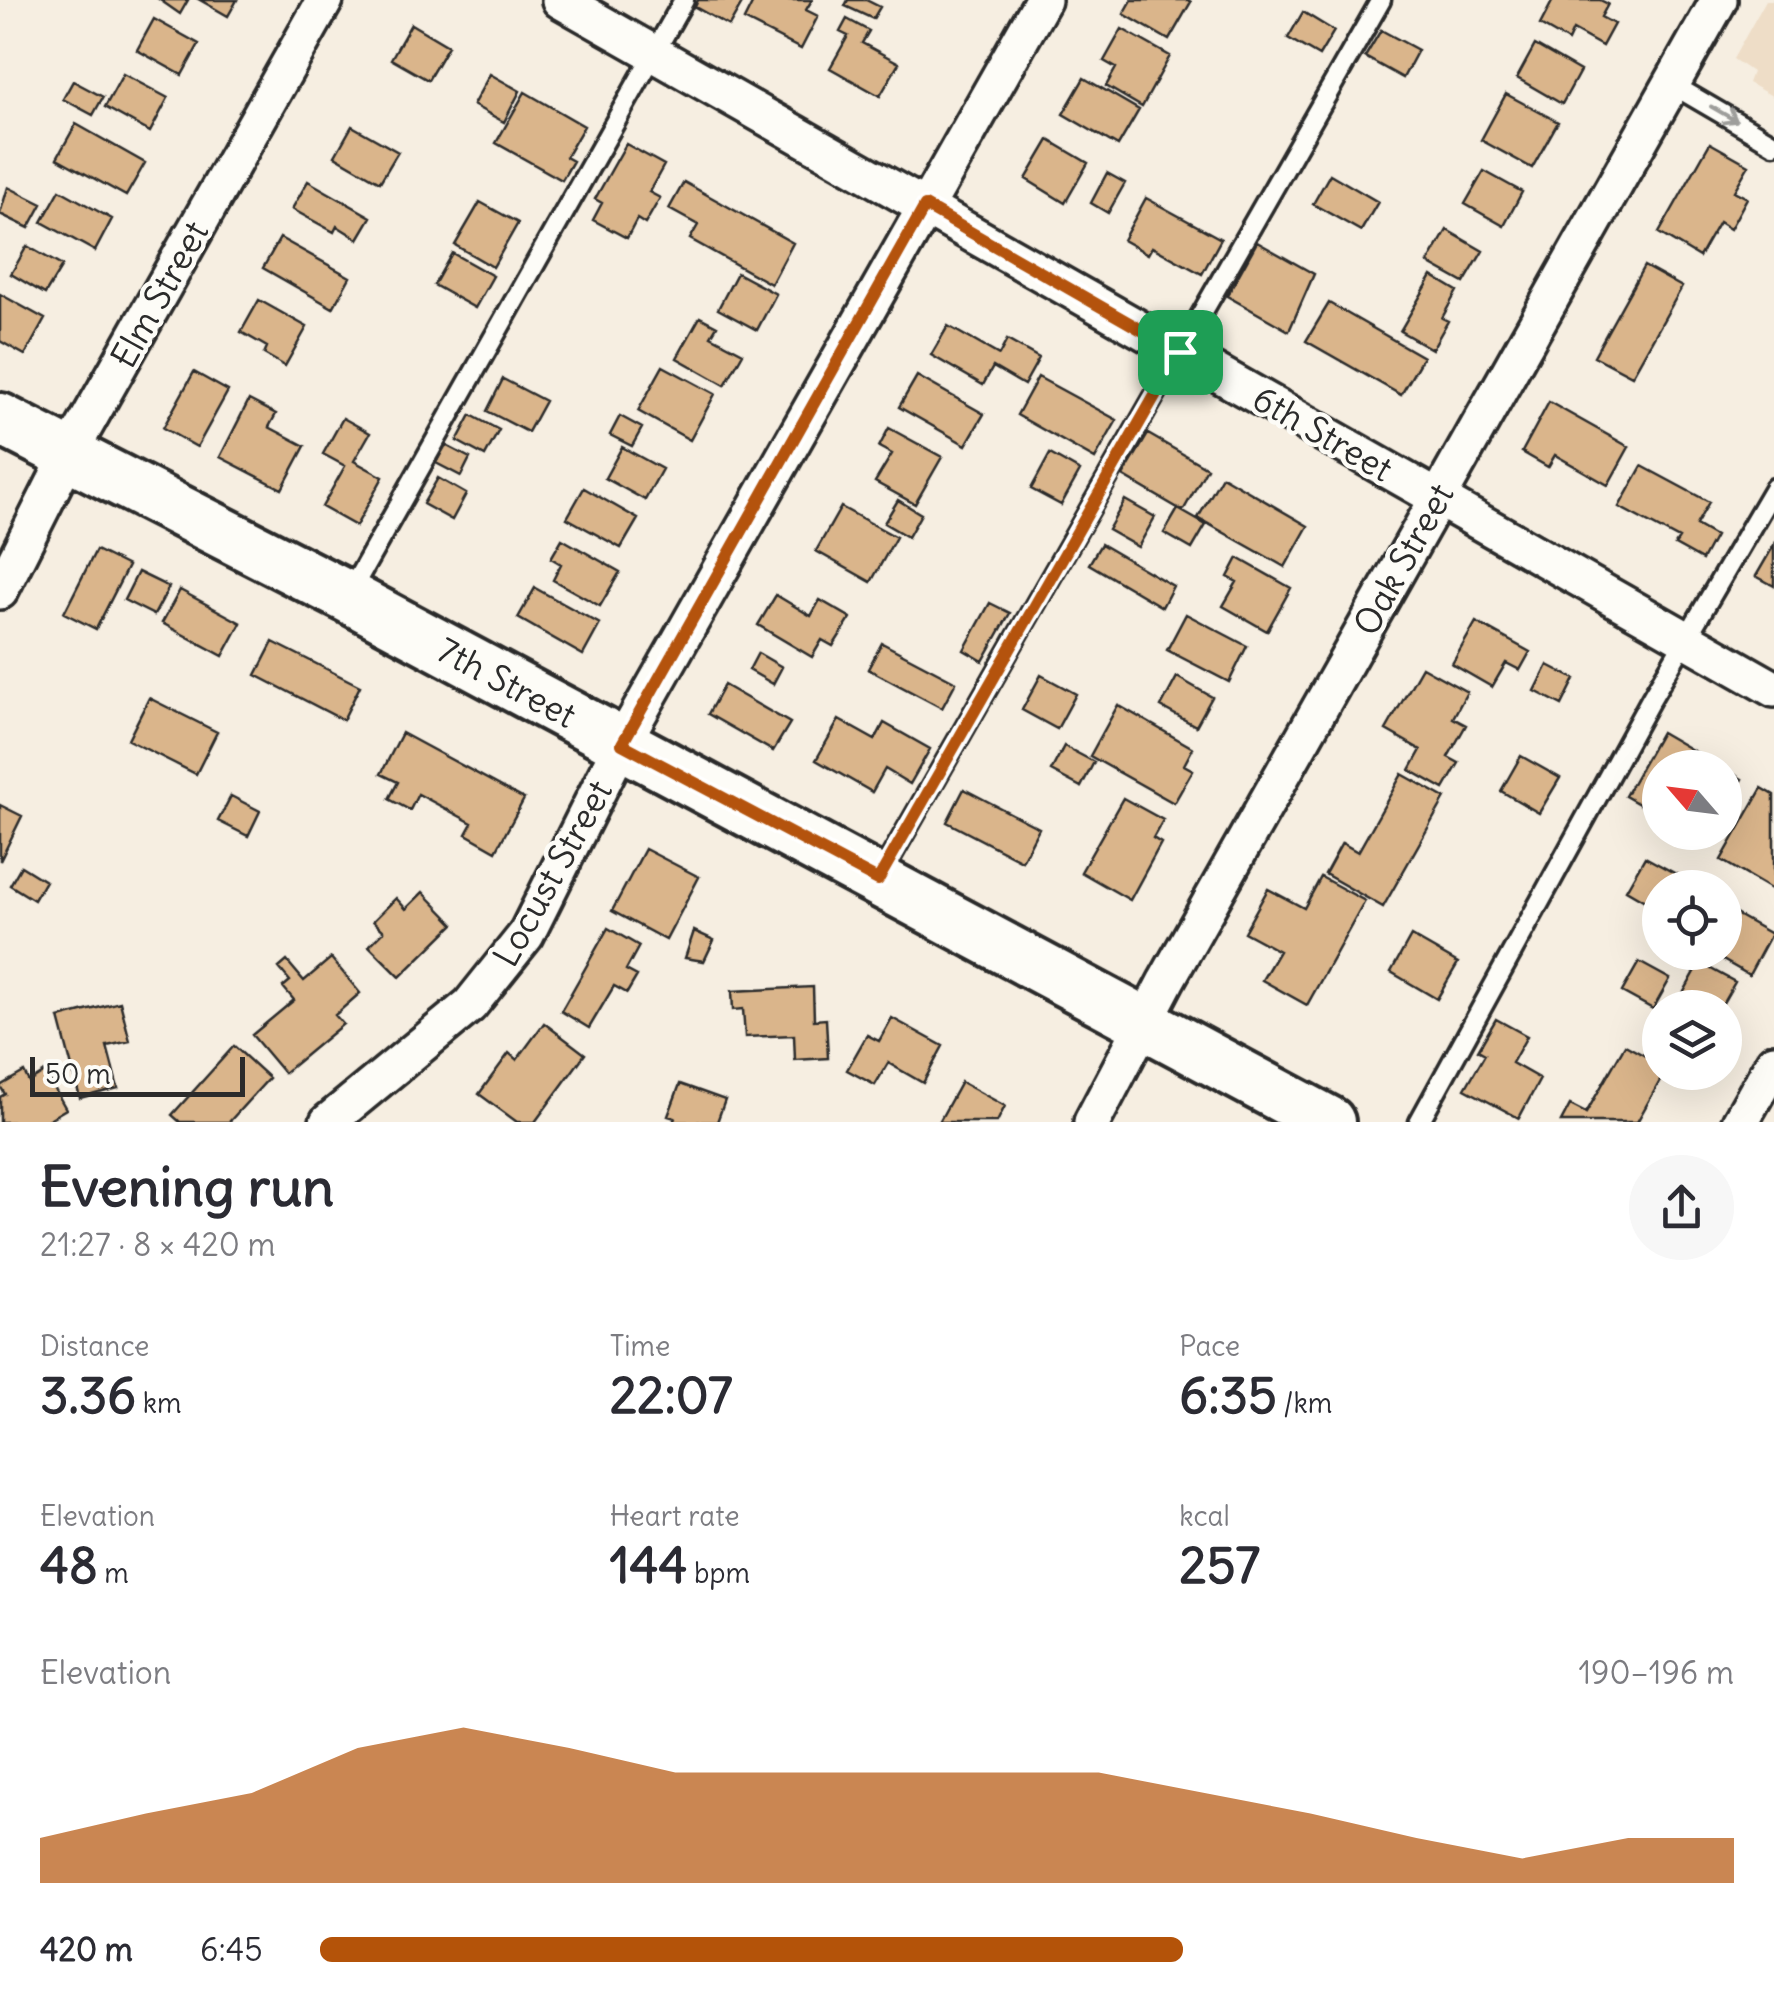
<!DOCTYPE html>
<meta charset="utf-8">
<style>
:root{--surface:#fff;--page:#f7f7f7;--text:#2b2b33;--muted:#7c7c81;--accent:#b45309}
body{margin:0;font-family:Delius,sans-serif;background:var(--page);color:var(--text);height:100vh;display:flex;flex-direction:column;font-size:38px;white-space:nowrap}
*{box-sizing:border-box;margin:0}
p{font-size:32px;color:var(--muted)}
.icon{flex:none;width:55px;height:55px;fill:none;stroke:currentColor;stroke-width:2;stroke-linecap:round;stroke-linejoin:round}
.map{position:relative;height:1122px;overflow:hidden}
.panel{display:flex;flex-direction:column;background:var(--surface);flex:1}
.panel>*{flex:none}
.needle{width:65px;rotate:298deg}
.buttons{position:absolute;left:1642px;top:750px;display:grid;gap:20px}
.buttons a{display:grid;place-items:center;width:100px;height:100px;border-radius:50%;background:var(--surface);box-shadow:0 10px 40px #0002;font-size:50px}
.scale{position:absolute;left:30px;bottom:25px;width:215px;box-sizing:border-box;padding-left:10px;border:5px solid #2b2b2b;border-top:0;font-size:28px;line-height:35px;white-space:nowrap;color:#2b2b2b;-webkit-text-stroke:8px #fdfcf7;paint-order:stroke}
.pin{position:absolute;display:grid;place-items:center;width:85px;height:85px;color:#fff;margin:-42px;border-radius:20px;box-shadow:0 5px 15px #0006}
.round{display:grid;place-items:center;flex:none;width:105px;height:105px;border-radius:52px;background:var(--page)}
.head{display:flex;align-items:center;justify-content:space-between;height:170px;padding:0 40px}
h1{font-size:55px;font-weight:800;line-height:75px}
.metrics{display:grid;grid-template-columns:repeat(3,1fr);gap:15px;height:170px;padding:10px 40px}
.metrics div{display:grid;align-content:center}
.metrics b{font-size:50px;font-weight:800}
.metrics small{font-size:28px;font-weight:400}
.metrics p{font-size:28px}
.chart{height:280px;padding:20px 40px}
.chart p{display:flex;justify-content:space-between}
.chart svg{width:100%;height:180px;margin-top:10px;fill:var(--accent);opacity:.7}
ul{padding:0 40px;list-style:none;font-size:32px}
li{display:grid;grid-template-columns:160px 120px 1fr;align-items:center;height:75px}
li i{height:25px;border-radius:12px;background:var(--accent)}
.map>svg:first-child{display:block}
.built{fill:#eeddc7}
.building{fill:#dab58b;stroke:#2b2b2b;stroke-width:2.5}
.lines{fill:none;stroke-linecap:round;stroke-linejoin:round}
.lane-casing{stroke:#2b2b2b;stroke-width:25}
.street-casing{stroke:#2b2b2b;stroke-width:42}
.secondary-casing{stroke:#2b2b2b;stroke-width:58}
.lane{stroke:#fdfcf7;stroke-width:18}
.street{stroke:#fdfcf7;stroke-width:35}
.secondary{stroke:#fdfcf7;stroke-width:50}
.oneway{stroke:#9e9e9b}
.route-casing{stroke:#fff;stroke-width:20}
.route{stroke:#b45309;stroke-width:12}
.labels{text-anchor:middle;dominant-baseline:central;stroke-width:9;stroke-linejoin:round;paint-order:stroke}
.street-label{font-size:35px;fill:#2b2b2b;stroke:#fdfcf7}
</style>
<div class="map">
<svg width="1774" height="1122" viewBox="0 0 1774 1122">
<rect width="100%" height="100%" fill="#f6eee1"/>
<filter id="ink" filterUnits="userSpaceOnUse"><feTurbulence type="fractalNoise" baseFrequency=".01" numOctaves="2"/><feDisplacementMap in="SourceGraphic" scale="20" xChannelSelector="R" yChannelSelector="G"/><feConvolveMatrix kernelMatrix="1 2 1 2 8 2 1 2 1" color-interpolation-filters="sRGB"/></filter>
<g filter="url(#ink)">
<path class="built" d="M1766,0H1774V97L1748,83L1752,72L1733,59Z"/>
<path class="building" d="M160,0H188L180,14Z
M200,0H237L228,16Z
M698,0H744L729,26L695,7Z
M754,0H812L806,10L818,16L801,49L744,20Z
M848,0H866L880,7L873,19L845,6Z
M1132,0H1188L1191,2L1169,40L1124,14Z
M1553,0H1600L1608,4L1601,17L1614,24L1602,46L1573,30L1568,41L1540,25Z
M1303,12L1334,31L1319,56L1288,38Z
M154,19L199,44L182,75L137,50Z
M847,19L869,31L862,43L899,63L880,96L830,68L848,36L840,32Z
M411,24L448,46L428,80L391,59Z
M1122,29L1170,56L1142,107L1106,86L1116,68L1104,61Z
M1381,30L1418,50L1403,78L1365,57Z
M1535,45L1580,71L1562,104L1517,78Z
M123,74L168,98L150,132L105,107Z
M490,74L520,91L504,122L473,105Z
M1084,78L1139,110L1118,146L1063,114Z
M73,81L103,97L93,115L63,99Z
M525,92L584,126L566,157L573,161L562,180L496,143Z
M1506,94L1558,122L1532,168L1481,140Z
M76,124L145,163L126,196L57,158Z
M352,126L398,152L380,182L335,156Z
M1049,140L1088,163L1065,203L1026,179Z
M1710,143L1749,165L1734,191L1747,198L1730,229L1719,222L1699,257L1659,233Z
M626,144L664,165L649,192L660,198L645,224L637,219L627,238L593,220L602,203L595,199Z
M1484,171L1522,192L1504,226L1465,204Z
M1107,173L1125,183L1108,213L1091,203Z
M1330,174L1378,202L1361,231L1313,204Z
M308,181L371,217L358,239L337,226L334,232L292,209Z
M684,182L793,243L771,284L690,239L698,225L669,209Z
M8,187L42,204L29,228L0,214Z
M60,190L112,219L95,251L42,222Z
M1146,198L1221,239L1202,274L1152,247L1148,254L1123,240Z
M480,202L518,223L493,267L455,245Z
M1447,230L1483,251L1464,283L1428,263Z
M280,238L350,277L333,308L263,268Z
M1257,242L1314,274L1289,331L1227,296Z
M27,246L62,266L45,294L11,274Z
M452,253L493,276L475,308L434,285Z
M1644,266L1682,287L1632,376L1594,356Z
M737,273L776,294L757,330L718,309Z
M1432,276L1457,291L1442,318L1448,321L1432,349L1400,331Z
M0,294L45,319L25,355L0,341Z
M259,300L307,327L285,366L264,354L267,347L241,332Z
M1329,303L1423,357L1401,395L1306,341Z
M700,317L717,326L711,336L743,353L725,385L677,358Z
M948,326L999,355L1007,340L1039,358L1024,385L993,367L983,385L931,355Z
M663,366L715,394L690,440L638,411Z
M194,372L228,391L197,447L163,428Z
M917,376L984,414L966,445L899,407Z
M1038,377L1117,420L1095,459L1017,415Z
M503,379L545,401L528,432L487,411Z
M249,400L276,414L269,427L305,446L282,489L220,457Z
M1549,402L1629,447L1608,485L1555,455L1548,467L1522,452Z
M471,415L499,430L485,456L457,441Z
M620,416L642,428L632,446L610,435Z
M343,418L370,433L354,461L383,477L356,526L322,507L345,466L323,454Z
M889,428L942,457L915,504L875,482L892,454L879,447Z
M1148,434L1207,468L1183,511L1123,476Z
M445,445L470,458L461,476L436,463Z
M622,447L662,469L645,500L605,478Z
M1050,454L1080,471L1061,505L1031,489Z
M1642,466L1709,502L1696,525L1715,536L1702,560L1675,545L1679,539L1619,507Z
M1222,476L1308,526L1285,567L1198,518Z
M438,478L466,494L452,520L423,504Z
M584,488L638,519L621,548L567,518Z
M898,500L921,514L908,537L884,523Z
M1125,500L1155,517L1138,547L1108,530Z
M841,507L896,537L871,582L816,551Z
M1178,509L1206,525L1192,549L1164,533Z
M562,539L620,572L600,606L553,580L561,564L551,558Z
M1101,544L1173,586L1162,607L1089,564Z
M1774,545V586L1756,576Z
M96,550L128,566L96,629L64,613Z
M1238,558L1291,588L1267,631L1223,606L1237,582L1228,577Z
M138,572L169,587L154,615L124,600Z
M535,588L600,624L583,655L518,618Z
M180,590L241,623L223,656L162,623Z
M776,595L811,616L820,600L851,618L833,646L822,640L812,657L758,625Z
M990,603L1010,613L983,661L964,650Z
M1186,614L1247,646L1229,682L1167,650Z
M1476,622L1530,652L1520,670L1506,663L1492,687L1452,664Z
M273,642L360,686L343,720L256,675Z
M882,643L956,682L942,708L868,669Z
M758,653L782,667L773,684L749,670Z
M1548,665L1575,679L1562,705L1535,691Z
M1422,667L1467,692L1453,718L1466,725L1448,757L1459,763L1444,789L1410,770L1421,750L1386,730Z
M1041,675L1076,694L1057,729L1022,710Z
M1177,677L1212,697L1196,726L1161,707Z
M724,685L790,723L773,751L708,714Z
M149,698L217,732L196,774L128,740Z
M1118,705L1193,748L1184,765L1193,770L1174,803L1090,756Z
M839,720L875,740L884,723L930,749L910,784L885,769L872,792L816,760Z
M1661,732L1723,768H1660V816L1625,796Z
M402,733L524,799L496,851L466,834L472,823L418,794L410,810L389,799L398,782L381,774Z
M1064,746L1094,762L1081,787L1051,771Z
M1521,756L1560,778L1539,813L1501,791Z
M1725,769L1742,779L1725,809Z
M1402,774L1445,798L1383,907L1325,874L1342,843L1358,852Z
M1762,788L1774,795V891L1721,860Z
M964,789L1039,828L1022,861L947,822Z
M231,796L260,811L248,836L218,821Z
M1123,798L1163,820L1153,838L1161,843L1130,900L1081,872Z
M0,805L22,816L0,861Z
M645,849L699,877L666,940L612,911Z
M1645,857L1676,874L1668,888H1660L1657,908L1626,890Z
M21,866L45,881L34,900L10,885Z
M1321,877L1365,901L1307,1005L1262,980L1279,951L1244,932L1268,889L1304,908Z
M423,892L454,924L400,977L369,946L384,931L373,921L396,898L406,909Z
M1725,908L1771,934L1749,975L1709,952H1725Z
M608,928L639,946L626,970L637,976L627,993L614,986L589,1028L561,1011Z
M694,931L714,940L704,961L685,958Z
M1411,936L1458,963L1437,999L1391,972Z
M331,958L360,993L335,1015L343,1024L284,1073L252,1035L294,1000L283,987L290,981L279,968L287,961L304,981Z
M1639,962L1670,979L1653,1009L1622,992Z
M1700,963L1735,982L1720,1008H1675Z
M813,987L814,1020L826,1019L828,1058L795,1060L794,1035L745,1037L743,1009L733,1010L732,991Z
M120,1002L130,1041L107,1046L118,1088L80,1098L59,1018Z
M892,1018L943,1046L923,1083L888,1063L875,1085L847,1070L867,1035L879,1041Z
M1496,1019L1527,1036L1512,1063L1540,1079L1519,1118L1465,1089L1485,1054L1478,1050Z
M544,1023L585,1054L535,1122H517L479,1094L509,1053L517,1060Z
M1625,1045L1660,1064V1072H1665L1637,1122H1561L1570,1105L1586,1113Z
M234,1046L269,1078L229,1122H180L172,1115Z
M24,1072L29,1082L45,1072L66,1109L44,1122H0V1097L5,1094L0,1086Z
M961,1082L1005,1106L997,1122H939Z
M680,1084L725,1100L717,1122H673L675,1118L668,1116Z"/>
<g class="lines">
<g class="lane-casing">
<path id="lane" d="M1673,85L1774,144
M350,592L684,0
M880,876L1381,0
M1419,1122L1652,697L1774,488"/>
</g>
<g class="street-casing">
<path id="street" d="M560,0L1774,689
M0,591L68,456L325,0
M328,1122L470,1005L526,935L622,743L1043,0
M1092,1122L1166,981L1719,0
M1740,1122L1774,1062"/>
</g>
<g class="secondary-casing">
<path id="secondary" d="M0,419L348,597L1329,1122"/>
</g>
<use href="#lane" class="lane"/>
<use href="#street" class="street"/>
<use href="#secondary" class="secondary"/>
</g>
<defs><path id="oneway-shaft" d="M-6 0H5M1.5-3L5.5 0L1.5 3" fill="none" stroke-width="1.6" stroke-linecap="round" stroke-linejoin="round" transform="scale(2.5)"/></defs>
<use class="oneway" href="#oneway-shaft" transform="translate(1724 114) rotate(30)"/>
</g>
<g class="lines" filter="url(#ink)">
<g class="route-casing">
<path id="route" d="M925,206L1180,352L878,880L622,744Z"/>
</g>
<use href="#route" class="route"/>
</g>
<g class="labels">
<g class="street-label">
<text transform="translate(159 294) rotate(-61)">Elm Street</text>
<text transform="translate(1323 433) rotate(30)">6th Street</text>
<text transform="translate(1403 559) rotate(-61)">Oak Street</text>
<text transform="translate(507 682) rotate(28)">7th Street</text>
<text transform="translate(552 873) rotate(-61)">Locust Street</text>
</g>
</g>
</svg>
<div class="buttons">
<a><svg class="needle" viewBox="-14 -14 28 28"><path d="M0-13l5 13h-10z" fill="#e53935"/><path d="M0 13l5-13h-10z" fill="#7c7c81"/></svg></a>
<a><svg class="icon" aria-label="locate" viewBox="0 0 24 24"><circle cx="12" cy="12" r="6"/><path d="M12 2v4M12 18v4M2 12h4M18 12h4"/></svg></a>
<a><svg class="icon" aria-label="layers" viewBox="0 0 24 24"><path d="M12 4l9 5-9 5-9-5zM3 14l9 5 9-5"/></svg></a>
</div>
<div class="scale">50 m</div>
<div class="pin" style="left:1180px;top:352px;background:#1e9e55"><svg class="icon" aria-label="arrive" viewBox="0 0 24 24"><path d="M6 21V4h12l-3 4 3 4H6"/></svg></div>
</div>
<section class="panel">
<div class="head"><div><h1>Evening run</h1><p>21:27 · 8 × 420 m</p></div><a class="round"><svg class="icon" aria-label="share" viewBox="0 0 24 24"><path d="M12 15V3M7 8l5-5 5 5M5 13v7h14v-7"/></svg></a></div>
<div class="metrics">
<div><p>Distance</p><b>3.36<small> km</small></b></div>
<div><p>Time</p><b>22:07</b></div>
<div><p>Pace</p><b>6:35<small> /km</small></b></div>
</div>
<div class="metrics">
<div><p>Elevation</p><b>48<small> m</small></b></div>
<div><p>Heart rate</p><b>144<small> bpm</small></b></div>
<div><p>kcal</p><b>257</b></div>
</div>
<div class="chart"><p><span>Elevation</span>190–196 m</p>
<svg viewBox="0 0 160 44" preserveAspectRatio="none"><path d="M0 44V33L10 27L20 22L30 11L40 6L50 11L60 17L70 17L80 17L90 17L100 17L110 22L120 27L130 33L140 38L150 33L160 33V44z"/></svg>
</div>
<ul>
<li><b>420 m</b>6:45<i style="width:61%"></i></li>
</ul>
</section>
